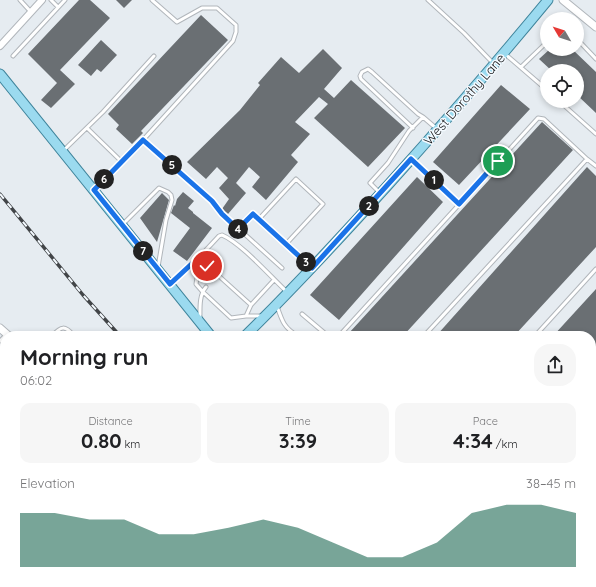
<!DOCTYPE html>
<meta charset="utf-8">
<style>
:root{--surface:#fff;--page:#f6f6f6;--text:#202124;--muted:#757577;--accent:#407f6d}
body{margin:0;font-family:Quicksand,sans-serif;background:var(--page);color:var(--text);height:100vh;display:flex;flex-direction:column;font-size:15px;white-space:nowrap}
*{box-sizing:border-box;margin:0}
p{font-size:13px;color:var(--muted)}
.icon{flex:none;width:22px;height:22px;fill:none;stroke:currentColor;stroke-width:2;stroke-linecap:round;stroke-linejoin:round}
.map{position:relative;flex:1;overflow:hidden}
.panel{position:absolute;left:0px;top:331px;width:596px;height:256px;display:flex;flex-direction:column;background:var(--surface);border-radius:16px 16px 0 0;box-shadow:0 2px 6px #0003}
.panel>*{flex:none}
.needle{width:26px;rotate:309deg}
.fabs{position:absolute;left:540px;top:12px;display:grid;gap:8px}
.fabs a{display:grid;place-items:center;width:44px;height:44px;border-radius:50%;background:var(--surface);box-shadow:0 2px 6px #0003;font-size:20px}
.pin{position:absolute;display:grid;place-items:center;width:34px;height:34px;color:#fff;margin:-17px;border:2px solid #fff;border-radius:50%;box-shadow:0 1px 4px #0007}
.km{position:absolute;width:20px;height:20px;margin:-10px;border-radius:50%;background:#222;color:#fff;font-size:11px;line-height:20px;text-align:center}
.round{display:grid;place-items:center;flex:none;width:42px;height:42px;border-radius:16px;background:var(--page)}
.head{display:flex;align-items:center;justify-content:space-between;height:68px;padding:0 20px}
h1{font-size:22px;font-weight:700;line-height:30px}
.stats{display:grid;grid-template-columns:repeat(3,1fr);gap:6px;height:68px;padding:4px 20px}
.stats div{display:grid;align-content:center;border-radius:10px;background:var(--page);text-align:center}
.stats b{font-size:20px;font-weight:700}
.stats small{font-size:11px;font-weight:400}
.stats p{font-size:11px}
.chart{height:112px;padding:8px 20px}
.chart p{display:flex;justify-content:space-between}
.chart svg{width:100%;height:72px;margin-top:4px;fill:var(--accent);opacity:.7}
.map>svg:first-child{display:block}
.building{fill:#6a6f73}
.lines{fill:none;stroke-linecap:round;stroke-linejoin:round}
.service-casing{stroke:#b1b6bb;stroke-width:5}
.minor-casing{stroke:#b1b6bb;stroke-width:8}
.tertiary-casing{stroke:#b1b6bb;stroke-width:9}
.primary-casing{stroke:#40859c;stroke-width:11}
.service{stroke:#fff;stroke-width:3}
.minor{stroke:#fff;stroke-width:6}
.tertiary{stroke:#fff;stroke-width:7}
.primary{stroke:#9bdaef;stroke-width:9}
.rail-casing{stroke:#424548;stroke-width:3.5}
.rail{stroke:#f4faff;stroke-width:2;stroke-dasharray:6;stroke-linecap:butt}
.secondary-bridge-casing{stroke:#b1b6bb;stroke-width:10;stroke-linecap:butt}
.secondary-bridge{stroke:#fff;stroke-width:8}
.route-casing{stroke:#fff;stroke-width:8}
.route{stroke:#1a73e8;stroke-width:5}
.labels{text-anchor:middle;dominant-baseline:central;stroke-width:3;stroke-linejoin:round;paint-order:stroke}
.street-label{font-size:13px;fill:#131517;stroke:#f4faff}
</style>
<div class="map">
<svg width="596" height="587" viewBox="0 0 596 587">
<rect width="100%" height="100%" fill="#e6ecf1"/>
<path class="building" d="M79,0H90L110,18L60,70L75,84L51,108L41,100L57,83L28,54Z
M116,0H132L124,8Z
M201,15L228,40L141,131L143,133L132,144L116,129L119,125L108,114Z
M101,40L117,55L101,72L97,69L91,76L78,65Z
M323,49L342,68L324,89L334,98L351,80L405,128L368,167L314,118L328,104L319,97L295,122L310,134L291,155L298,162L266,200L252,187L260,177L249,167L236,183L246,193L228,214L222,209L229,199L219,188L228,178L217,167L206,179L187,162L240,110L260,85L258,83L281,57L299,73Z
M550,49H572L596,72V113L577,95V71H552L539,59Z
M501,85L530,109L459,185L433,162Z
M542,122L573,150L403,336H352L349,333Z
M587,167L596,176V247L514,336H436Z
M417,177L443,202L339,320L310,295Z
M183,192L194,201L188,208L193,212V213L212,228L187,261L173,251L190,228L171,213L174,205L175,206L177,199Z
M162,193L169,200L157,242L140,218Z
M596,289V375L591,380V336H553Z
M35,582H93L88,587H30Z"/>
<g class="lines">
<g class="service-casing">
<path id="service" d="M20,0L31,12
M51,0L58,7
M428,0L464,33L493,63
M577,39L596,59
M505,54L547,90
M13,56L65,0
M521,67L547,42
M559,101L596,134
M87,128L122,162
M413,128L361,79L360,76L362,72L368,69L372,72L418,114L423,117
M143,140L233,41L236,32V25L217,8H202L177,22L152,0
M64,150L103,112L154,56
M413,160L459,204
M94,190L143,140L213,201L222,214L238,229L253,214L310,267
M379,192L370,183L388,163L409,131L423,117L437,129
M259,219L296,179L323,204L286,244
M123,224L159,188L168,192L171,195L172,200L166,220L158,267
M239,229L282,268
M199,258L251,305L246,316
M207,266L197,278L196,284L202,291L231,318L246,316H261
M171,283L191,266L219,236L222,235C241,243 270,276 286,291
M251,305L274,280
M277,306C282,321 284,328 298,336
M302,314L328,336
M200,319C200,308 199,295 206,287
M52,336C61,326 65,325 74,336
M339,336L538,118L544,119L587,159
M424,336L587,159L596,166
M535,336L596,269
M0,341L7,334
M0,383L5,378
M591,394L596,388
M0,450L5,454
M0,516L5,514
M591,563L596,564
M0,565L5,559
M394,582L396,587
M19,587L24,582
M103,587L107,582
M127,587L132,582
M166,587L171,582"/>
</g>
<g class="minor-casing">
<path id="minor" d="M0,46L42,0
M0,432L5,427"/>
</g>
<g class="tertiary-casing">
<path id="tertiary" d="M563,0L596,27
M0,328L9,336
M275,582L280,587"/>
</g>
<g class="primary-casing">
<path id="primary" d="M0,74L211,336
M245,336C295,287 342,236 389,184C443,124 496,63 548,0"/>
</g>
<use href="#service" class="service"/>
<use href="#minor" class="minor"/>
<use href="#tertiary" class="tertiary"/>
<use href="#primary" class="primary"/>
<g class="rail-casing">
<path id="rail" d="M0,194L83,295L120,336
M350,582L354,587
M409,582C429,586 452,585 473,583"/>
</g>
<use href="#rail" class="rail"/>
<g class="secondary-bridge-casing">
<path id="secondary-bridge" d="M434,582L440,587"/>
</g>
<use href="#secondary-bridge" class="secondary-bridge"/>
</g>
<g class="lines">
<g class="route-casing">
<path id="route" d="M207,266L198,258L170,284L94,190L143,140L212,201L222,214L238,229L253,214L312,268L411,159L459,204L498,161"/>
</g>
<use href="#route" class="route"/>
</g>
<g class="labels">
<g class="street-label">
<text transform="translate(464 99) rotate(-49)">West Dorothy Lane</text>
</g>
</g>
</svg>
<div class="fabs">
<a><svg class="needle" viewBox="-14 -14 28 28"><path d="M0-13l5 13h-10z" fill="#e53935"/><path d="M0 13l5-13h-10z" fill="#757577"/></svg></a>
<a><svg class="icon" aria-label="locate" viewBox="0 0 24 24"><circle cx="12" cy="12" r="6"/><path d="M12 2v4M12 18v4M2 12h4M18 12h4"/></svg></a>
</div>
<div class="pin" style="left:498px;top:161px;background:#1e9e55"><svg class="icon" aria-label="arrive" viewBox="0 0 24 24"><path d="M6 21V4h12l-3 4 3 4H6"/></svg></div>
<div class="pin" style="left:207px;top:266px;background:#d93025"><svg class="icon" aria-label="check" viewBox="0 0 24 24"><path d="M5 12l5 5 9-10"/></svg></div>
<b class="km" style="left:434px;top:180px">1</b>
<b class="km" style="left:369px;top:206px">2</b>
<b class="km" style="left:306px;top:262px">3</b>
<b class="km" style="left:238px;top:229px">4</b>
<b class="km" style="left:172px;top:165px">5</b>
<b class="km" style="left:104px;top:179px">6</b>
<b class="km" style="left:143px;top:251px">7</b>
<section class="panel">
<div class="head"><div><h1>Morning run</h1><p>06:02</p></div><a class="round"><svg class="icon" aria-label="share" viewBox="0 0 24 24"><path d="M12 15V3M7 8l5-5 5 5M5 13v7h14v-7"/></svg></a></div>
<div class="stats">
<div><p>Distance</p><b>0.80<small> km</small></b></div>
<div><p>Time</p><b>3:39</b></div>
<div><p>Pace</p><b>4:34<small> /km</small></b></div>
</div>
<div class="chart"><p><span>Elevation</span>38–45 m</p>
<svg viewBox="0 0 160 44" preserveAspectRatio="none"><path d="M0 44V11L10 11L20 15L30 15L40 24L50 24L60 20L70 15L80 20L90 29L100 38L110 38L120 29L130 11L140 6L150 6L160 11V44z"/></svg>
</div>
</section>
</div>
